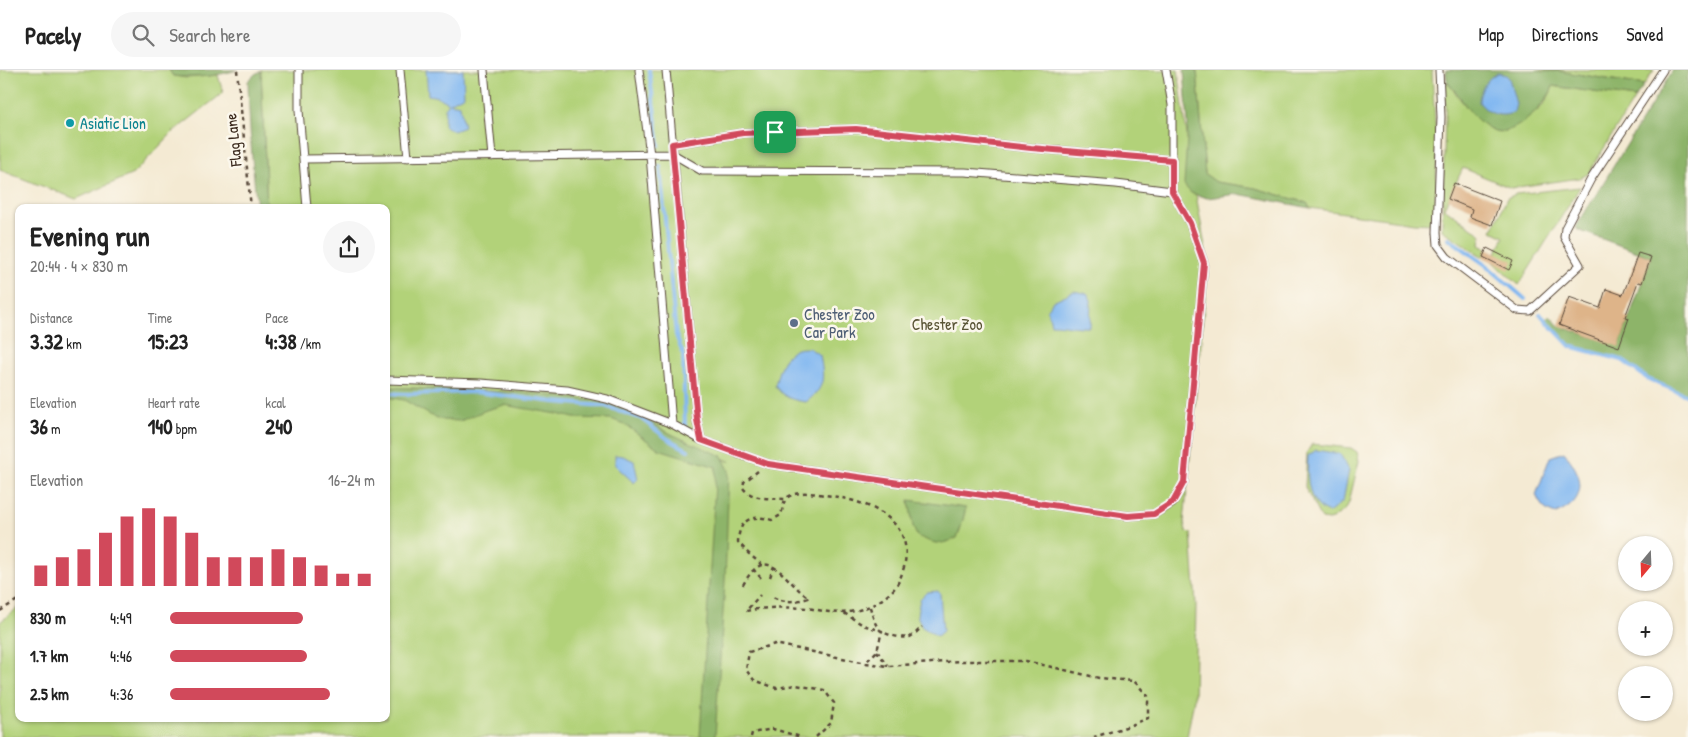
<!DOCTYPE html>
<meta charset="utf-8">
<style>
:root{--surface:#fff;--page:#f6f6f6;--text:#222;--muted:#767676;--line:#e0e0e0;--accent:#d1495b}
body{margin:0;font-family:"Patrick Hand",sans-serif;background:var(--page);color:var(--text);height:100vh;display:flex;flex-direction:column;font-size:19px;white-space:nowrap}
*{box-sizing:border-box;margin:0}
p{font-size:16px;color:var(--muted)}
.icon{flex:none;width:28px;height:28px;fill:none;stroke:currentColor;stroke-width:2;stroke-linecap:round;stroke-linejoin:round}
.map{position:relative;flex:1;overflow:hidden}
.panel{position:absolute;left:15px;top:134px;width:375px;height:518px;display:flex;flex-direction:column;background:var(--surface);border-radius:10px;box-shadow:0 1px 4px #0004}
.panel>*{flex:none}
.needle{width:32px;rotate:199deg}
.fabs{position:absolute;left:1618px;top:466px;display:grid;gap:10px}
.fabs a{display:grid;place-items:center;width:55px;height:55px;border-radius:50%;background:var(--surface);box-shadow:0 1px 4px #0004;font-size:25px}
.pin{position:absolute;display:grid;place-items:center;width:42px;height:42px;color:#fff;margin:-21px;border-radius:10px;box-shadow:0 2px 8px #0006}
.round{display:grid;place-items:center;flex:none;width:52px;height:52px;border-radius:26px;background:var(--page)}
.summary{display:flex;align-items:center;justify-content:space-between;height:85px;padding:0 15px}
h1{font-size:28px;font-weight:800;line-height:38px}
.stats{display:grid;grid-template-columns:repeat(3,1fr);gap:8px;height:85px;padding:5px 15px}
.stats div{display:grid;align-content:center}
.stats b{font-size:21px;font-weight:800}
.stats small{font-size:14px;font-weight:400}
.stats p{font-size:14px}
.chart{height:140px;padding:10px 15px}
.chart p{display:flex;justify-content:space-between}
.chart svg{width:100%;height:90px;margin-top:5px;stroke:var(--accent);stroke-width:6}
ul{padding:0 15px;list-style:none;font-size:16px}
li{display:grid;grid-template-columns:80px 60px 1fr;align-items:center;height:38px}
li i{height:12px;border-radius:6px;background:var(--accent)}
header{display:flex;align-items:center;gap:30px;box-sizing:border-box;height:70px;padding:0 25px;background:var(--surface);border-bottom:1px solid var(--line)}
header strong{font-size:24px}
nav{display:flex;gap:28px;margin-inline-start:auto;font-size:18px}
.search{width:350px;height:45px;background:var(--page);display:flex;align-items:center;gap:12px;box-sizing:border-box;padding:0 18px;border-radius:28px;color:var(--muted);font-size:19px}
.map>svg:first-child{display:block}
.green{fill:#b2d279;stroke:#767e4c;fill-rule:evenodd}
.forest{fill:#8db469;stroke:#646f44}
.water{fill:#82b8f1;stroke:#5e7188}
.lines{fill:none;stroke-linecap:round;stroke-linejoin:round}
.stream{stroke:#82b8f1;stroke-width:4}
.building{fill:#deb489}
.lane-casing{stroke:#574739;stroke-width:9}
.path{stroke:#574739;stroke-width:2.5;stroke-dasharray:4 4;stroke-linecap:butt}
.lane{stroke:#fff;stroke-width:7}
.route-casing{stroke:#fff;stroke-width:10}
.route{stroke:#d1495b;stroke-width:6}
.culture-dot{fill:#0f9aa8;stroke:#fbf7ec;stroke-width:2}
.service-dot{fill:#5c6f8a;stroke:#fbf7ec;stroke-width:2}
.labels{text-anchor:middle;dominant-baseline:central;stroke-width:5;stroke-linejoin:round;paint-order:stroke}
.culture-label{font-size:16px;fill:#0d838f;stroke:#fbf7ec;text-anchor:start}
.street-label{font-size:16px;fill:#3b2a1e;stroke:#fbf7ec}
.service-label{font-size:16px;fill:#4e5e75;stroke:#fbf7ec;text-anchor:start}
.park-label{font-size:16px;fill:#595435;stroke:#fbf7ec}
</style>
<header>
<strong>Pacely</strong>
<div class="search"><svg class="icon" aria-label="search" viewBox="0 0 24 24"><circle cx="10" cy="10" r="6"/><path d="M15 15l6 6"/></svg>Search here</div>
<nav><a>Map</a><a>Directions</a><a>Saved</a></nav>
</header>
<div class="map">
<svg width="1688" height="667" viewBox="0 0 1688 667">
<rect width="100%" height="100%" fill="#fbf7ec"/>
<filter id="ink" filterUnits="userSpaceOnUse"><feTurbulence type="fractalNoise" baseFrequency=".02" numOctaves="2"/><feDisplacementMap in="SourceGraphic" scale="10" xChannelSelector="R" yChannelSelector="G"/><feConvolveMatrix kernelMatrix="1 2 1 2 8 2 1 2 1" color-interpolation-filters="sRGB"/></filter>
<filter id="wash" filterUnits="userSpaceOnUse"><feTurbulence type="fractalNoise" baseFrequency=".0096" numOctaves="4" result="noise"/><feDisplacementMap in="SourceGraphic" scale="20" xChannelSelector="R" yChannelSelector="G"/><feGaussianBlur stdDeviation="1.12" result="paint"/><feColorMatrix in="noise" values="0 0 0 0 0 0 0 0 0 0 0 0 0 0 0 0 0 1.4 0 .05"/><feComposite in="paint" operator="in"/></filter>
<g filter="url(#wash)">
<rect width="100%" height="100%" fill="#f4ead3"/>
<path class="green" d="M0,0H169L173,6L187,8L218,5L223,23L173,62L133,104L76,129L0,100Z
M261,0H1178L1192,101L1208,194L1184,452L1186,462L1191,463L1196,535L1194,629L1187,667H0V552L19,537V648H386V323L640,347L626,339L532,323L386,317V138L267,137ZM641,347L673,365L731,392L668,369Z
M1197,0H1432C1434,48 1441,107 1432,154L1414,153L1310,138L1307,133L1255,118L1215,112L1205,104Z
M1538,0H1654L1644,15L1558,1L1542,2Z
M1446,11C1462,30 1474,52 1498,62C1522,52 1544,44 1553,16L1635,28L1588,104L1580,108L1511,118L1463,98L1444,138L1478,162L1481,165L1480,175L1487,178L1483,187L1442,160Z
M1580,117L1519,215L1492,191L1504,167L1492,161L1507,128L1516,124Z
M1312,374L1351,378L1357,382L1359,391L1349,432L1346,439L1332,449L1328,450L1322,449L1318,443L1305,417L1307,382Z"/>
<path class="forest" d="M169,0H237C216,6 195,9 173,6Z
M1184,0H1197L1205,104L1216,112L1255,118L1307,133L1310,138L1238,124L1207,128L1191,123L1184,115L1188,54Z
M1446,0H1538L1542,2L1558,1L1644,15L1635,28L1553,16C1548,33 1515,67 1495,61C1479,55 1468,40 1459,26C1451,15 1446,16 1446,0Z
M1673,0H1688V326L1648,309L1622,290L1570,276L1546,249L1550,246L1559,256L1619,276L1651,187L1578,160L1576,157Z
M261,1L267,138L257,137C252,95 249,53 248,11L255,4Z
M386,317L532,323L598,331L626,339L673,365L722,386L729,400L725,511L715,667H700L716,397L659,379L624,354L611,349L574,348L558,344L504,335L486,340L460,351L443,350L430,345L404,330L386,327Z
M909,430L966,438L961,457L957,468C938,476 936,474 917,466L913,457Z"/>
<path class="water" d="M426,0H463L464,25L450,33L460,35L464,57L454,61L444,56L445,38L449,33L438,27L428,25Z
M1498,3L1506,5L1509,8L1516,34L1514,42C1501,49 1487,43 1479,32C1479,21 1487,7 1498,3Z
M1074,221L1088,224L1091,230L1090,257C1077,258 1064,254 1051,254L1047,239L1053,231Z
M809,278L820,285C824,308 826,317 806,332C792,330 784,328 775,316C778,303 782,284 797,279C800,278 805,278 809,278Z
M1316,380L1340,384L1349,400L1343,431L1329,443C1306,435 1307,406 1308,386Z
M1564,382C1584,406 1589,430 1556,444C1545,441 1541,436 1536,425L1550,387Z
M615,385L623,386L634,391L638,409L634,413L615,395Z
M938,521L940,524L943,561L937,566L922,557L917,545L920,529L927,522Z"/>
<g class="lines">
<path class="stream" d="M649,0L659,75
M660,96L676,265L683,284L685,356
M1448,168L1486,195L1525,229
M1540,244L1570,276L1622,290L1648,309L1688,326
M386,323L407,324L475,322L555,332L605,336L640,348L668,369L688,380"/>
</g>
<g id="blocks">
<path class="building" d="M1454,113L1500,131L1492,155L1470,147L1472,139L1448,129Z
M1487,178L1513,191L1509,200L1483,187Z
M1638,183L1651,187L1642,213L1638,212L1625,247L1629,248L1619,277L1559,255L1569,227L1600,238L1606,219L1623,225Z"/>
</g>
</g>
<g filter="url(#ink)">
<use href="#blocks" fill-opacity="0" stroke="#574739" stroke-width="1"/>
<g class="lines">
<g class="lane-casing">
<path id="lane" d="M299,0V40L307,138
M400,0L408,88
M484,0L492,87
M639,0L650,85L672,354L701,370
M666,0L697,351L701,370L768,394L1128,446L1154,444L1173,433L1184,412L1204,193L1190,153L1172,121V35L1166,0
M1439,0L1441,47L1437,162L1438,175L1447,187L1517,240L1530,241L1580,195L1564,167L1565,158L1591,109L1663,0
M673,74L743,63L856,59L1031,78L1172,90
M304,89L673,84L702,101L965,102L1116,114L1172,121
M386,310L481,313L567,320L607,329L672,354"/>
</g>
<path class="path" d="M237,0L251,138
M758,401L744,412L743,418C752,430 771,428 785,429C796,420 811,423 825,425C863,430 916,447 904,497C901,507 898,516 890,523C873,538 851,545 829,542C822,541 814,539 807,538C789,537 763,537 746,541L760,525
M762,495L748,483L738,472C739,449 752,444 772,450L781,445L785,429
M753,499L761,508
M770,507L774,496
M743,515C767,470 784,511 809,528C796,532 783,533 771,526
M870,537C872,544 874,553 879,559C885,565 902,569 910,567C914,565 919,560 922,557
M0,541L19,529
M844,543L863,555L882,561L877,581L866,592
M877,581L888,596
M751,667L752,663L773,659L801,667
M816,667L831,653L834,633L824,620L796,615L776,618L754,610L746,600L749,582L775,574L866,593L888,596L960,591H1026L1099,608L1134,611L1148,626V648L1129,656L1094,667"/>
<use href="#lane" class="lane"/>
</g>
</g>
<g class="lines" filter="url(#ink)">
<g class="route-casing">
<path id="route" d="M856,59L1031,78L1172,90V121L1190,153L1204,193L1184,412L1173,432L1154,444L1128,446L768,394L701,370L697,350L672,74L743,63Z"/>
</g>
<use href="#route" class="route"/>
</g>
<circle class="culture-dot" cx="70" cy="53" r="5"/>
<circle class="service-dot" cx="794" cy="253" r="5"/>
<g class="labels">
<g class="culture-label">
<text x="80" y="53">Asiatic Lion</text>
</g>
<g class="street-label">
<text transform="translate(233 70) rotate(-96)">Flag Lane</text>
</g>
<g class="service-label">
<text x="804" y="244">Chester Zoo<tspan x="804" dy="18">Car Park</tspan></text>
</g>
<g class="park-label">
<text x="947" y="254">Chester Zoo</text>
</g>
</g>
</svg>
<div class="fabs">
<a><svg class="needle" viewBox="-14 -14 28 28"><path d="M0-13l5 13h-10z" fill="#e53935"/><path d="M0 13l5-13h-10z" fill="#767676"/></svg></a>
<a>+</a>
<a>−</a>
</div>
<div class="pin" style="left:775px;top:62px;background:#1e9e55"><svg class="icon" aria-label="arrive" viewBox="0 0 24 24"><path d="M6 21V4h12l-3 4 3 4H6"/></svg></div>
<section class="panel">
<div class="summary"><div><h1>Evening run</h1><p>20:44 · 4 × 830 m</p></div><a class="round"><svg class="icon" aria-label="share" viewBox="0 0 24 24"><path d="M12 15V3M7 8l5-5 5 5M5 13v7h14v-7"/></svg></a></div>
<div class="stats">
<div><p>Distance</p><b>3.32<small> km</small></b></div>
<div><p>Time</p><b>15:23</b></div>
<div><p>Pace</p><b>4:38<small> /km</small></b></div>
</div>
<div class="stats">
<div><p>Elevation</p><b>36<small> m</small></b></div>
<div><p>Heart rate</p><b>140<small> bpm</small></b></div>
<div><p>kcal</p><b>240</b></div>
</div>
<div class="chart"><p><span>Elevation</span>16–24 m</p>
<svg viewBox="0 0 160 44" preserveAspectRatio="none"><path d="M5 44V34M15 44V30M25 44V26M35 44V18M45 44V10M55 44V6M65 44V10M75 44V18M85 44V30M95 44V30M105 44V30M115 44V26M125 44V30M135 44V34M145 44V38M155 44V38"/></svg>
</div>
<ul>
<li><b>830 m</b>4:49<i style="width:65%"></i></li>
<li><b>1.7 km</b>4:46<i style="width:67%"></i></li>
<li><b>2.5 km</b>4:36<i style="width:78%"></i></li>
</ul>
</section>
</div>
